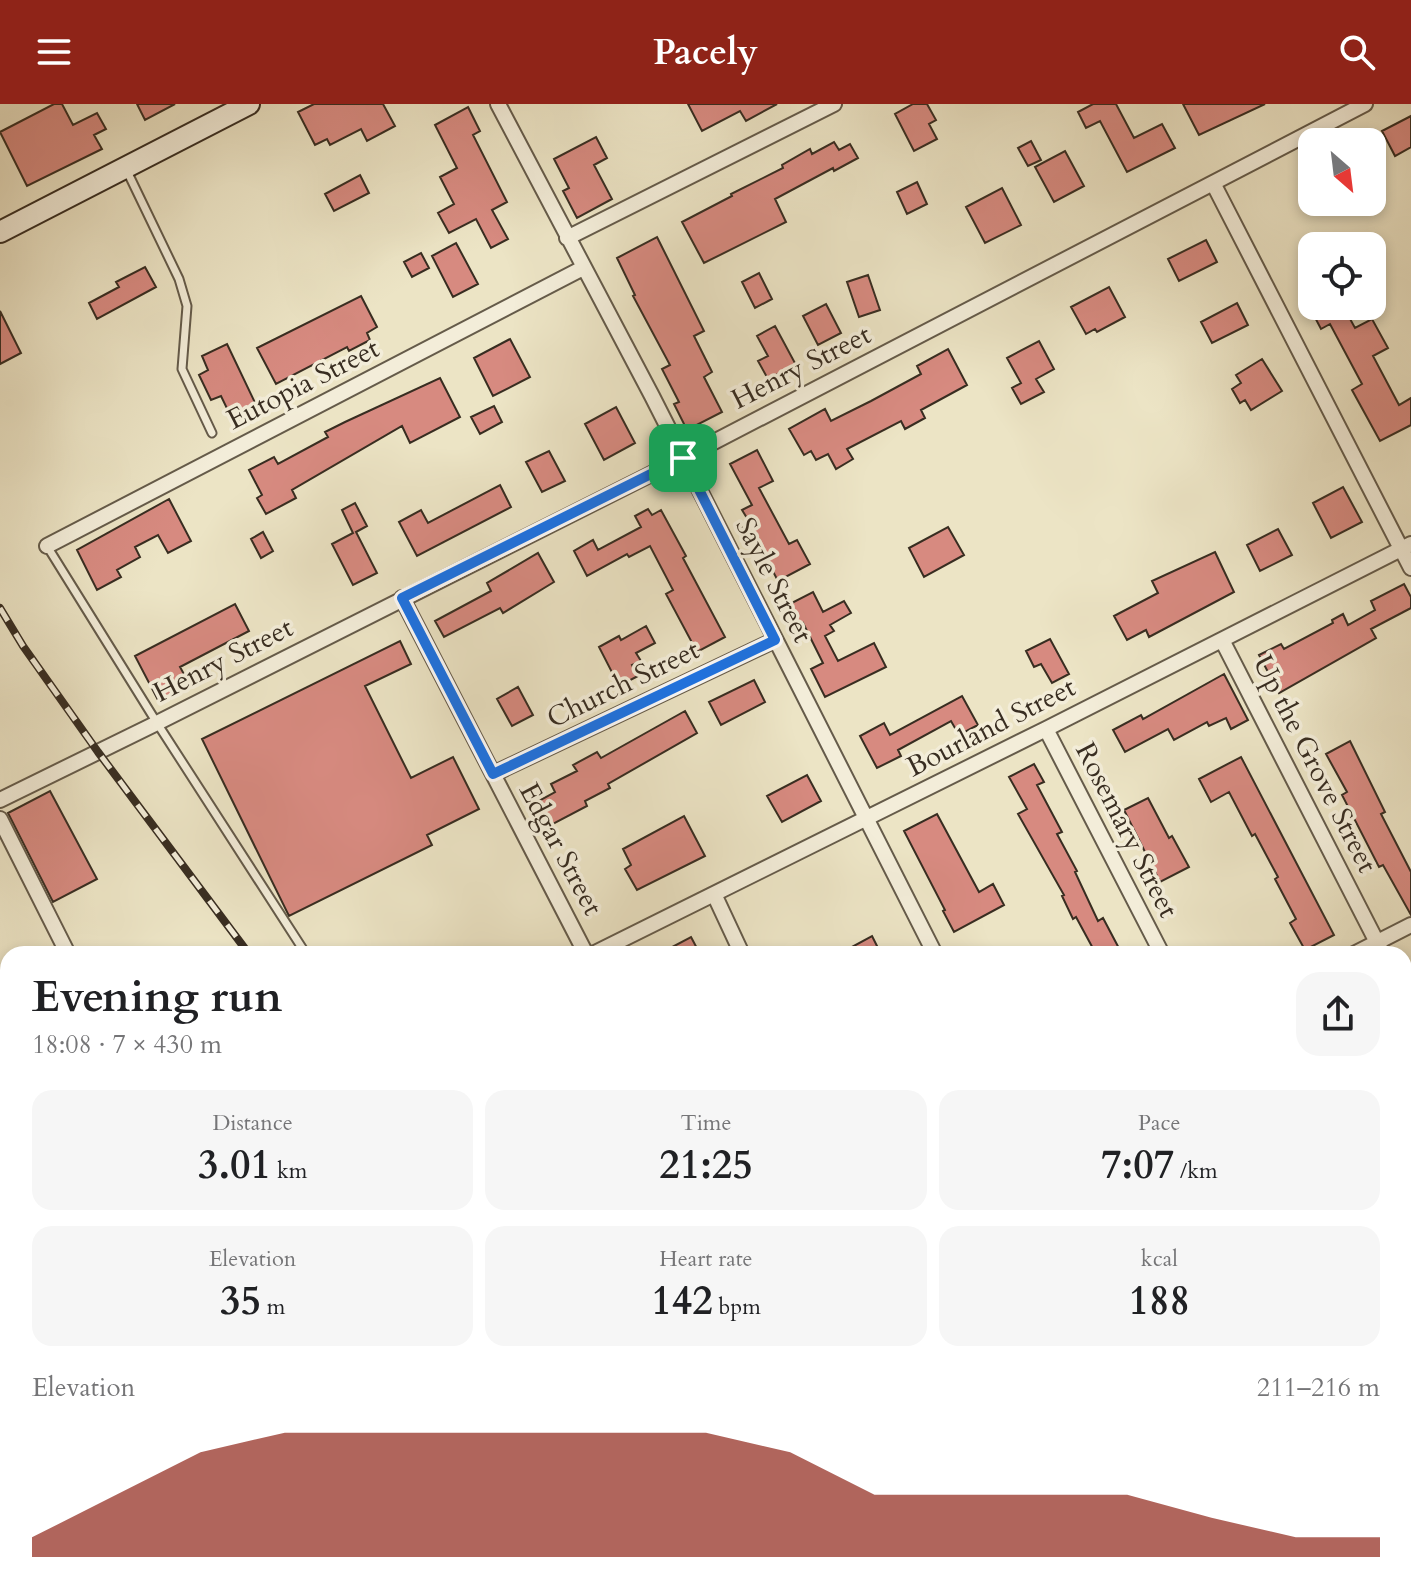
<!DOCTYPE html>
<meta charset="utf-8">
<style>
:root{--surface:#fff;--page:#f6f6f6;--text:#202124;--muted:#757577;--accent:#8f2418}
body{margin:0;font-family:Cardo,serif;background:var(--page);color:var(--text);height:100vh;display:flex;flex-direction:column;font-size:30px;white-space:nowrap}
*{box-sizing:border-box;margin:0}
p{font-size:26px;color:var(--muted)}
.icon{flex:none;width:44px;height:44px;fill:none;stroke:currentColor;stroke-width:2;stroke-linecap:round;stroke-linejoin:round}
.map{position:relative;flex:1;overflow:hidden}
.details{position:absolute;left:0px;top:842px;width:1412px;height:650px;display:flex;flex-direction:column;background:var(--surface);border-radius:24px 24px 0 0;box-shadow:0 4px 12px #0003}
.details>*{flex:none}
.needle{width:52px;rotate:152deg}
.buttons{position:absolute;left:1298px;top:24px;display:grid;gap:16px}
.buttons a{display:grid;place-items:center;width:88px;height:88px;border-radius:16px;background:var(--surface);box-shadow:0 4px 12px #0003;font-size:40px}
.pin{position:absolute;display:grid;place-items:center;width:68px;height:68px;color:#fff;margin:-34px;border-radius:16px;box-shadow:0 4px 12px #0006}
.round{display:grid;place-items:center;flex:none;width:84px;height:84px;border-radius:24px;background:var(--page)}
.overview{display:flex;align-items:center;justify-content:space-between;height:136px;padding:0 32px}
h1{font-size:44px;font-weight:700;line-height:60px}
.figures{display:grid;grid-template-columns:repeat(3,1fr);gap:12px;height:136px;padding:8px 32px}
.figures div{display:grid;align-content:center;border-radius:20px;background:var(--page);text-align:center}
.figures b{font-size:40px;font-weight:700}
.figures small{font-size:22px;font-weight:400}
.figures p{font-size:22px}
.chart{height:224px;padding:16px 32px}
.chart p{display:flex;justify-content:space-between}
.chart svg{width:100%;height:144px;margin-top:8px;fill:var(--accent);opacity:.7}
header{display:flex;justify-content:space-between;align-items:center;height:104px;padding:0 32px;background:var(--accent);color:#fff;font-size:36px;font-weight:700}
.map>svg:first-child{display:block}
.building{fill:#d78a80;stroke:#382d21;stroke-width:2}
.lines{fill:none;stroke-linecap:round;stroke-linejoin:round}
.lane-casing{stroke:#655b4a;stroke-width:11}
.street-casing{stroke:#655b4a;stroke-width:18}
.secondary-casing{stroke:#382d21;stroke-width:24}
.lane{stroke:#f3edd9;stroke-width:7}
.street{stroke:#f3edd9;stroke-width:14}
.secondary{stroke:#f3edd9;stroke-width:20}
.rail-casing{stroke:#382d21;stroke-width:8}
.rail{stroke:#f3edd9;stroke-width:5;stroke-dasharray:15;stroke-linecap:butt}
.route-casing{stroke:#fff;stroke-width:16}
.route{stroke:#1a73e8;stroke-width:10}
.labels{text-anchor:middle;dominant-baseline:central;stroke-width:7;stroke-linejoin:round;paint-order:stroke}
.street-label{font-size:28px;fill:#382d21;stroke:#f3edd9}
</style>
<header><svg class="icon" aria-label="menu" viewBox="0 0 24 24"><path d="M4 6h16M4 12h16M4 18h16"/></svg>Pacely<svg class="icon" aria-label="search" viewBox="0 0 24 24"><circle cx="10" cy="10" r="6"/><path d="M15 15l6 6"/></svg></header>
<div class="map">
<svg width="1411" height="1491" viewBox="0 0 1411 1491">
<rect width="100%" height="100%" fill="#ece4c5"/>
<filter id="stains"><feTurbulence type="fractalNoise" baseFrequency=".0025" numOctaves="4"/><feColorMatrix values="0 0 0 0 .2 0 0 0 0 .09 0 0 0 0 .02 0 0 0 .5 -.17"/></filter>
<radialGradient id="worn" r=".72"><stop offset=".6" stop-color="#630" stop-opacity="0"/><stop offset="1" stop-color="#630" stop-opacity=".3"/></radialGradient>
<path class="building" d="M54,0H62L73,21L97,9L106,25L94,31L102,45L27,82L0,28Z
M137,0H175L145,16Z
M314,0H383L395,22L367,37L361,25L330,41L327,35L315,41L298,8Z
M688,0H777L746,17L740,7L702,27Z
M913,0H927L936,16L929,20L937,35L914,47L895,10Z
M1093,0H1116L1134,34L1162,20L1175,44L1127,68L1100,17L1086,24L1078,8Z
M1183,0H1265L1199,31Z
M468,3L480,27L473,31L507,98L492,106L508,135L491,144L476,115L449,129L438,109L454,100L440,73L457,64L435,21Z
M1411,12V43L1395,52L1382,27Z
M596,33L607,54L594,61L612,95L577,114L563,87L569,84L554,55Z
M1031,37L1041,56L1028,62L1018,44Z
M834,38L839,46L850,40L858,54L834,67L833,64L775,95L786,118L704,159L682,118L732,92L731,90L783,64L782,61L810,45L812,50Z
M1065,47L1084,82L1054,98L1035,63Z
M360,71L369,89L334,107L325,90Z
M917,78L927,100L907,110L897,88Z
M1002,84L1021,121L985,139L966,103Z
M657,133L704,227L694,232L712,268L704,273L722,308L687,326L674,300L679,298L662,265L670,261L633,192L635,191L617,154Z
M1206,136L1217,158L1179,177L1168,155Z
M456,139L478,180L453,193L432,152Z
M421,149L429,164L412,173L404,158Z
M145,163L156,183L97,215L89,199L119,183L116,178Z
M759,169L772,195L755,204L742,178Z
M868,171L880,206L859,213L847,178Z
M1109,183L1125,213L1097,228L1095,225L1086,230L1071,203Z
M361,192L377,223L367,229L370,236L349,247L347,243L276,280L257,244Z
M1237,199L1248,221L1212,239L1201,218Z
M826,200L841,229L818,241L803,212Z
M1309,202H1343L1355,224L1372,215L1388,244L1373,252L1399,301L1411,294V321L1380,337L1352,286L1362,280L1330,220L1321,225Z
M0,207L21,249L0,260Z
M775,222L796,261L768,275L758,257L768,252L757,232Z
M510,235L530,273L493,292L474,254Z
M1039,237L1054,265L1036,275L1044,288L1021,300L1012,284L1021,279L1007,254Z
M227,240L259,307L234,319L221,292L211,296L199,271L208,266L202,252Z
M948,245L967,281L921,306L925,314L905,325L901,317L847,345L853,355L836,365L828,350L816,356L811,347L804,351L789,325L825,305L831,317L871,297L921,270L917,262Z
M1262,255L1282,287L1251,306L1245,296L1240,299L1232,285L1241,279L1236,271Z
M440,274L460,313L410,339L402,322L292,386L296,394L266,410L257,394L262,391L249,366L274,353L278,360L328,333L325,328L345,318Z
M494,302L502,318L480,330L471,313Z
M616,303L635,339L604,356L585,320Z
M757,346L773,377L759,384L789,440L797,436L810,460L778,477L758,439L752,442L742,424L750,419L742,406L752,401L730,360Z
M549,347L565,377L542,388L526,358Z
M500,381L511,403L417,452L399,418L421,406L428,419Z
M1343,383L1362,418L1331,434L1313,399Z
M169,395L191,437L168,449L158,431L135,443L140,453L117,466L121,473L97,486L77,446Z
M355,399L367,422L356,428L377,469L353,481L332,440L353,429L342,406Z
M648,405L652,411L661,406L686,452L683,454L725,533L697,548L666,490L673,486L650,442L629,453L627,450L587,472L574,447L593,436L598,446L641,423L635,412Z
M948,423L964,451L924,473L909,444Z
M1278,425L1292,451L1260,467L1247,441Z
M263,428L273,447L261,454L251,435Z
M1215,448L1234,488L1149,533L1146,526L1127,536L1114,512L1158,489L1152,477Z
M538,449L554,478L503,509L500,504L444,533L435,517L491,487L487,479Z
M1404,480L1411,493V504L1371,525L1376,534L1279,589L1259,551L1281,540L1284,545L1333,519L1332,516L1343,510L1348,521L1375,506L1371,497Z
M813,488L823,508L844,497L851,509L830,521L834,527L825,532L838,557L874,539L886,563L825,593L811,565L823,559L803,519L793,525L782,504Z
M235,500L249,527L180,563L190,581L159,598L135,552Z
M646,522L655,539L636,549L641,557L632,561L638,572L619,582L599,543L619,532L621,536Z
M1050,535L1069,570L1052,579L1041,560L1034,563L1026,547Z
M400,537L411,560L365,582L411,674L453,653L479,705L427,731L432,741L289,812L202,635Z
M1224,570L1248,616L1231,625L1226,614L1209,622L1207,618L1174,636L1168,625L1125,648L1113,626L1141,611L1143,615Z
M754,576L765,598L721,621L709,598Z
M518,583L533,611L512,622L497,595Z
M962,592L978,621L959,631L951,617L898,646L901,652L877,664L860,632L884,619L890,631Z
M685,607L697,629L608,680L610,684L585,697L587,702L551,721L539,697L555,688L551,680L577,667L573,661L597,648L601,654Z
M1350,637L1385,708L1381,710L1411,768V811L1383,761L1379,763L1342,691L1347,688L1326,650Z
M1241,653L1334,831L1305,846L1290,819L1296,815L1275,775L1278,773L1255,730L1252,732L1229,688L1211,698L1199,675Z
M1034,660L1044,678L1037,681L1062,728L1057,730L1077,767L1075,768L1098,817L1103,814L1122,850H1096L1076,813L1073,815L1062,792L1064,791L1018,710L1027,705L1009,673Z
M807,671L821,697L782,718L767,692Z
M50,687L97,775L53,798L8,709Z
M1148,694L1169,734L1172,732L1189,763L1160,778L1124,706Z
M937,710L979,788L993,780L1004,801L954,828L943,807L945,806L904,727Z
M684,712L705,752L637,786L625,765L631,761L623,745Z
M872,832L881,850H839Z
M691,833L700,850H659Z"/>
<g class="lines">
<g class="lane-casing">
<path id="lane" d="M127,67L179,175L187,202L182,265L212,329
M47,442L157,619L306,850"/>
</g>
<g class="street-casing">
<path id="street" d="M498,0L652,292L935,850
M1213,79L1411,464
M567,134L834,0
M47,442L583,164
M402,494L586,850
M1222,536L1383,850
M1046,625L1162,850
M493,670L775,536
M0,696L157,619L683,354L1365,0
M0,715L68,850
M714,790L742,850
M593,850L1046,625L1411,440
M1354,850L1411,821
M1404,890L1411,904
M0,1153L8,1148
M1404,1187L1411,1184
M390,1484L394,1491
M555,1484L558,1491
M1256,1484L1259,1491
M191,1491L204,1484"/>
</g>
<g class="secondary-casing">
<path id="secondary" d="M0,128L249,0"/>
</g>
<use href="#lane" class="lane"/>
<use href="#street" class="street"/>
<use href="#secondary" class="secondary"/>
<g class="rail-casing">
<path id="rail" d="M0,504L23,542L98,648L249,850
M989,1484L1002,1491"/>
</g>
<use href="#rail" class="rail"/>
</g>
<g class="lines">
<g class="route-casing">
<path id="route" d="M683,354L775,536L493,670L402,494Z"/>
</g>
<use href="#route" class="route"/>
</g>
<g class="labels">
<g class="street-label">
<text transform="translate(801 263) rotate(-27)">Henry Street</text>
<text transform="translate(303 280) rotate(-27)">Eutopia Street</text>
<text transform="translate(774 476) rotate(63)">Sayle Street</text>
<text transform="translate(223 556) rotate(-27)">Henry Street</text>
<text transform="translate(623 580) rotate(-26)">Church Street</text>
<text transform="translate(991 623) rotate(-27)">Bourland Street</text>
<text transform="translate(1315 660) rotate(63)">Up the Grove Street</text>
<text transform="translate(1127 726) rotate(63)">Rosemary Street</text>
<text transform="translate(561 745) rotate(62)">Edgar Street</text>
</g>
</g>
<rect width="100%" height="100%" filter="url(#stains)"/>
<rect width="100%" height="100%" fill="url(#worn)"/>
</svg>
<div class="buttons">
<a><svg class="needle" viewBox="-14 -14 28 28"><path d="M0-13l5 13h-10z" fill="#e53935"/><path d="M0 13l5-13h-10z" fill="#757577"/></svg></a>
<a><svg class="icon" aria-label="locate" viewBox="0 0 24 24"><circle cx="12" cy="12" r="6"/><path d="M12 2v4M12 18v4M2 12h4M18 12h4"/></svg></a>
</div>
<div class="pin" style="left:683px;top:354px;background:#1e9e55"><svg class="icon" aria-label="arrive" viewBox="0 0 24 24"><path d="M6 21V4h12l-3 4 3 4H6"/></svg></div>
<section class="details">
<div class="overview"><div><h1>Evening run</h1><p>18:08 · 7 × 430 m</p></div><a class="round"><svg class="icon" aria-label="share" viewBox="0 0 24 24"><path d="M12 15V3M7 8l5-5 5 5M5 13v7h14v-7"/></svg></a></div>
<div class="figures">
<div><p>Distance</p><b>3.01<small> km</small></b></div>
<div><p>Time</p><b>21:25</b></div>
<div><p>Pace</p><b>7:07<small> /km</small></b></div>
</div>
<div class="figures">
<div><p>Elevation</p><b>35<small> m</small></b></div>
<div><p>Heart rate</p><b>142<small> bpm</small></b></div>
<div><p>kcal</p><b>188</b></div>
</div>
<div class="chart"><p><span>Elevation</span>211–216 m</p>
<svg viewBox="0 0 160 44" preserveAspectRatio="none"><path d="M0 44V38L10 25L20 12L30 6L40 6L50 6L60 6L70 6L80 6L90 12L100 25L110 25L120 25L130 25L140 32L150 38L160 38V44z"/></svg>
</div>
</section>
</div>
